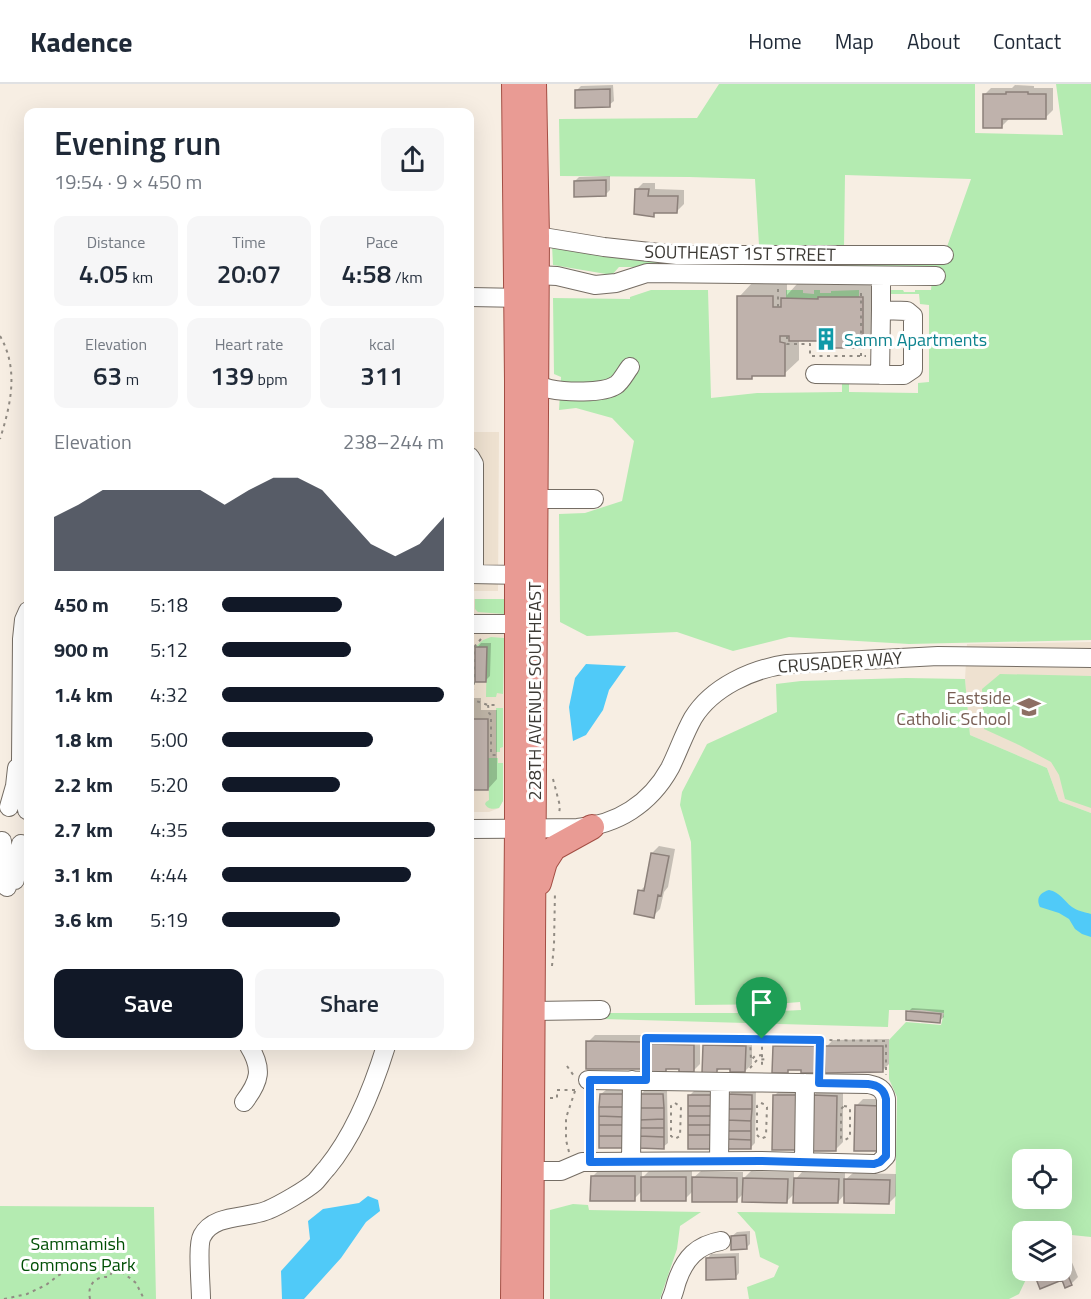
<!DOCTYPE html>
<meta charset="utf-8">
<style>
:root{--surface:#fff;--page:#f6f6f7;--text:#1f2937;--muted:#747a83;--line:#e0e1e3;--accent:#111827}
body{margin:0;font-family:"Titillium Web",sans-serif;background:var(--page);color:var(--text);height:100vh;display:flex;flex-direction:column;font-size:22px;white-space:nowrap}
*{box-sizing:border-box;margin:0}
p{font-size:20px;color:var(--muted)}
.icon{flex:none;width:33px;height:33px;fill:none;stroke:currentColor;stroke-width:2;stroke-linecap:round;stroke-linejoin:round}
.map{position:relative;flex:1;overflow:hidden}
.details{position:absolute;left:24px;top:24px;width:450px;height:942px;display:flex;flex-direction:column;background:var(--surface);border-radius:12px;box-shadow:0 6px 24px #0002}
.details>*{flex:none}
.controls{position:absolute;left:1012px;top:1065px;display:grid;gap:12px}
.controls a{display:grid;place-items:center;width:60px;height:60px;border-radius:12px;background:var(--surface);box-shadow:0 6px 24px #0002;font-size:30px}
.pin{position:absolute;display:grid;place-items:center;width:51px;height:51px;color:#fff;margin:-62px -26px;border-radius:50% 50% 50% 0;rotate:-45deg;box-shadow:0 0 6px #0007}
.pin .icon{rotate:45deg}
.round{display:grid;place-items:center;flex:none;width:63px;height:63px;border-radius:12px;background:var(--page)}
.headline{display:flex;align-items:center;justify-content:space-between;height:102px;padding:0 30px}
h1{font-size:33px;font-weight:600;line-height:45px}
.metrics{display:grid;grid-template-columns:repeat(3,1fr);gap:9px;height:102px;padding:6px 30px}
.metrics div{display:grid;align-content:center;border-radius:12px;background:var(--page);text-align:center}
.metrics b{font-size:26px;font-weight:600}
.metrics small{font-size:16px;font-weight:400}
.metrics p{font-size:16px}
.chart{height:168px;padding:12px 30px}
.chart p{display:flex;justify-content:space-between}
.chart svg{width:100%;height:108px;margin-top:6px;fill:var(--accent);opacity:.7}
.action{display:flex;gap:12px;margin-top:auto;padding:12px 30px}
.action a{flex:1;height:69px;border-radius:12px;background:var(--accent);color:#fff;font-size:24px;font-weight:600;line-height:69px;text-align:center}
.action a+a{background:var(--page);color:var(--text)}
ul{padding:0 30px;list-style:none;font-size:20px}
li{display:grid;grid-template-columns:96px 72px 1fr;align-items:center;height:45px}
li i{height:15px;border-radius:8px;background:var(--accent)}
header{display:flex;align-items:center;gap:36px;box-sizing:border-box;height:84px;padding:0 30px;background:var(--surface);border-bottom:2px solid var(--line)}
header strong{font-size:28px}
nav{display:flex;gap:33px;margin-inline-start:auto;font-size:21px}
.map>svg:first-child{display:block}
.built{fill:#eee1d0}
.green{fill:#b4ebb1;fill-rule:evenodd}
.water{fill:#50caf8}
.shadow{fill:#0003}
.building{fill:#bfb2ac;stroke:#8c807a;stroke-width:1.5}
.lines{fill:none;stroke-linecap:round;stroke-linejoin:round}
.minor-casing{stroke:#756d64;stroke-width:20}
.major-casing{stroke:#a34e44;stroke-width:26}
.path{stroke:#918b83;stroke-width:2;stroke-dasharray:3 4.5;stroke-linecap:butt}
.minor{stroke:#fff;stroke-width:18}
.major{stroke:#e99b94;stroke-width:24}
.route-casing{stroke:#fff;stroke-width:12}
.route{stroke:#1a73e8;stroke-width:8}
.labels{text-anchor:middle;dominant-baseline:central;stroke-width:6;stroke-linejoin:round;paint-order:stroke}
.street-label{font-size:18px;fill:#3d3a35;stroke:#fff}
.culture-label{font-size:18px;fill:#0d838f;stroke:#fff;text-anchor:start}
.education-label{font-size:18px;fill:#785e54;stroke:#fff;text-anchor:end}
.park-label{font-size:18px;fill:#004f05;stroke:#fff}
</style>
<header>
<strong>Kadence</strong>
<nav><a>Home</a><a>Map</a><a>About</a><a>Contact</a></nav>
</header>
<div class="map">
<svg width="1091" height="1215" viewBox="0 0 1091 1215">
<rect width="100%" height="100%" fill="#f7eee3"/>
<path class="built" d="M470,348H499L498,507H470Z
M470,515H504L503,717L499,724L489,728H470Z
M1091,558V729L1059,717L1047,684L970,651L965,595L967,560Z"/>
<path class="green" d="M719,0H975V49L1063,51L1056,0H1091V556L909,560L789,553L733,567L677,548L587,552L560,538L559,430L585,429L622,417L634,357L612,334L576,324L559,326L561,293L554,290L553,214L630,215V213L651,206H708L711,314L757,309L842,308V298H849V308L918,309V299L929,298V221L920,220L919,210H890L888,206H903L904,208H915V206H931L932,196L941,185L733,183V176L943,174L971,95L845,91L844,163L759,161L755,95L689,93L560,92L559,35L697,34Z
M552,161L716,178L721,183H619L612,191L553,181Z
M786,206H803V209L814,210V206H820V209H831V207L859,206V213H819L818,215L786,214Z
M475,515H504V530L478,528L475,525Z
M491,553L504,554L503,610L497,609L496,613H486L487,563H475L483,556Z
M1000,590L1091,592V724L1065,715L1059,691L1051,678L1019,661L984,645L982,605Z
M906,594L965,595L970,651L1047,684L1059,717L1091,729V1153L1062,1150V1148H1023V1186L1030,1187L1019,1210L1009,1215H749L747,1203L774,1193L779,1182L760,1173L755,1148L737,1128L895,1130L897,1013L889,995V956L906,938L941,941L944,929L922,926H889L888,943L567,934L601,929H744L801,926L800,918L775,920L695,921L691,758L680,721L682,708L707,660L777,628L776,600L801,597ZM1023,1076H1062V1114H1023Z
M496,624H503V663L500,664V668H496Z
M488,674H498V679H503V717L499,724C494,725 488,726 485,720L486,718L489,716Z
M573,1120L588,1121L589,1126L701,1128L680,1142L677,1165L660,1215H550V1126Z
M0,1122L154,1123L156,1215H0Z"/>
<path class="water" d="M586,580L626,582L609,606L603,626L586,651L573,657L569,623L575,594Z
M1049,806C1060,808 1064,817 1072,823C1077,827 1085,828 1091,830V853L1082,850L1075,845L1069,835L1059,829L1040,823C1036,815 1039,809 1049,806Z
M368,1112L378,1116L380,1127L366,1138L341,1174L304,1215H282L281,1187L310,1155L308,1137L323,1125L359,1119Z"/>
<path class="shadow" d="M613,1L614,17L609,21L576,7L581,2Z
M1015,1L1034,2V4H1053V26L1046,33H1009V35L1002,42L984,11L991,4H1012Z
M610,92V106L605,111L575,97L579,93Z
M643,99H655V105L684,106V120L677,127H658L653,131L636,106Z
M753,198H787V211L797,200L832,201L834,199H877L876,248L862,263L820,256H799V276L784,290H754L751,293L739,213Z
M481,559H491L490,592L486,596L477,564Z
M470,614H481V626H497V695L488,705H475L470,710Z
M659,762L675,765L668,803L664,808L660,825L653,832L640,807L646,801L652,769Z
M912,924L944,926V933L939,937L908,928Z
M595,951H650V964L660,954L700,955V980L693,987L681,983H669L665,986L653,974L643,983L588,958Z
M711,955L752,956V980L745,987L732,984H721L716,988L704,962Z
M781,955L823,956V965L821,967V981L814,988L803,984H790L787,988L774,962Z
M889,955V980L882,987L826,963L833,956Z
M781,1005H796L803,1058L774,1012Z
M820,1005H843V1058L836,1065L813,1012Z
M606,1006H628L623,1063L601,1010Z
M645,1006H667L668,1059L663,1063L641,1010Z
M733,1006L756,1007L755,1059L750,1064L729,1011Z
M694,1007H717L689,1064V1012Z
M863,1015H886L878,1066L856,1022Z
M599,1086H642V1094L649,1087L692,1086V1095L701,1087L743,1088V1095L751,1087L794,1088V1097L802,1088L845,1089V1096L853,1089L896,1090V1112L889,1119L845,1110L838,1118L795,1109L786,1118L744,1109L736,1117L693,1107L685,1115L642,1107L634,1115L592,1093Z
M750,1147V1160L746,1164L732,1152L737,1148Z
M1062,1168L1064,1173L1069,1171L1078,1193L1071,1200L1063,1194L1035,1188L1036,1186H1062Z
M739,1169V1189L735,1194L707,1175L711,1170Z"/>
<path class="building" d="M610,5V23L575,24V6Z
M1006,8H1028V10H1046V35H1002V44H983V10H1006Z
M606,96V112L574,113V97Z
M635,105H649L648,112H678L677,129H654V133L634,130Z
M737,212H773V223H781V214L818,215V213H863V264H818V257H789V252H780V258L785,259V292H752V295H737Z
M475,563H487L486,598H475Z
M470,623H472V635H488V706H470V712Z
M651,769L669,772L661,812L658,811L654,834L634,830L638,806L644,807Z
M906,927L941,930L940,939L906,936Z
M586,957L644,958V985H586Z
M651,960L694,961V988H679V985H666V988H651Z
M703,961L746,962L745,988H730V985H717V989H702Z
M773,962H817V974H815V989H801V986H788V989H772Z
M824,962H883V988L825,989Z
M600,1010H624V1023H599Z
M639,1010H663L664,1024H639Z
M727,1010L752,1011V1025H727Z
M688,1011H713V1022H688Z
M773,1011H798L797,1066H772Z
M812,1011L837,1012L836,1067H811Z
M855,1021L880,1022L879,1067H854Z
M688,1022H713V1032H688Z
M599,1023H624V1033L599,1032Z
M639,1024H664V1035L639,1036Z
M727,1025H752L751,1037L727,1036Z
M599,1032L624,1033V1041H599Z
M688,1032H713V1041H688Z
M664,1035V1044H639V1036Z
M727,1036L751,1037V1047H727Z
M599,1041H624V1052H599Z
M688,1041H713L712,1051H688Z
M639,1044H664V1053L639,1052Z
M727,1047H751V1056L726,1055Z
M688,1051H712V1065H688Z
M599,1052H624L623,1064H599Z
M639,1052L664,1053V1065L639,1064Z
M726,1055L751,1056V1065H726Z
M591,1092H635V1117H590Z
M641,1093H686V1117H641Z
M692,1093L737,1094V1118H692Z
M743,1094L788,1095L787,1119L742,1118Z
M794,1094L839,1095L838,1119H793Z
M844,1095L890,1096L889,1120L844,1119Z
M746,1151L747,1165L731,1166V1152Z
M735,1173L736,1195L706,1196V1174Z
M1062,1177L1072,1201L1065,1204L1062,1196L1040,1205L1033,1187L1062,1186Z"/>
<g class="lines">
<g class="minor-casing">
<path id="minor" d="M537,152L604,163L677,171H944
M536,191L557,192L595,201L616,199L647,189L936,192
M470,213L516,214
M815,290L904,291L913,285V232L907,227L881,226V192
M880,291L881,226
M527,297C536,299 541,303 550,305C564,308 603,310 616,301C621,298 626,288 630,283
M470,373L474,380V490
M535,415H594
M470,490L517,491
M470,540H517
M9,723L15,702L17,684
M27,726L25,683L21,677L22,555L24,536L28,527
M470,745L577,744C617,741 650,720 670,684C678,668 684,650 693,634C712,603 752,585 787,580L938,572L1091,574
M2,757L7,803
M15,796L16,780L21,760
M533,927L601,926
M244,1018C260,997 263,985 249,962
M719,1077L720,998
M631,1078L632,996
M804,1078L805,999
M532,1087H561L582,1078H590L761,1077L874,1080L880,1078L886,1072V1015C884,1005 878,1002 868,1000L588,996
M201,1215C201,1202 197,1161 202,1152C214,1129 248,1135 268,1126C280,1121 306,1106 315,1098C319,1094 323,1088 327,1084C355,1050 373,1004 386,962
M671,1215C674,1209 675,1203 677,1197C685,1174 697,1161 721,1157"/>
</g>
<g class="major-casing">
<path id="major" d="M539,799L545,778L554,764L592,743
M513,1215L517,744V296L514,0
M531,1215L537,152L534,0"/>
</g>
<path class="path" d="M778,205V223
M0,252C19,285 11,320 0,355
M787,252V260H810V272H866
M861,272V206
M470,615C477,602 473,581 474,565L475,562L481,555
M470,615L488,621H499
M488,621L489,629L491,631V671H500
M553,695L560,722L559,730
M470,714H471
M552,882L554,861L555,807
M762,955L886,957V991
M762,971L755,972L751,976L750,956L762,955C762,964 762,973 762,981
M567,982L574,992
M646,982V954L750,956
M750,984L757,976L767,975
M820,984V957
M550,1014H557V1006H575
M675,1019L681,1023L680,1052L675,1055L671,1052V1022Z
M761,1019L766,1021L767,1023L766,1051L765,1053L761,1055L757,1051V1022Z
M844,1022L849,1023L850,1025V1053L845,1056L841,1054V1025Z
M590,1063V1012
M569,1068L566,1056V1034L576,1004
M4,1215L27,1210L46,1201L59,1191L82,1180L105,1182L121,1187L136,1199L144,1215
M90,1215C87,1201 95,1192 109,1193L114,1185"/>
<use href="#minor" class="minor"/>
<use href="#major" class="major"/>
</g>
<g class="lines">
<g class="route-casing">
<path id="route" d="M646,954L820,956L819,999L868,1000C878,1001 884,1005 886,1015V1072L880,1078L874,1080L761,1077L590,1078V996H646Z"/>
</g>
<use href="#route" class="route"/>
</g>
<defs>
<g id="building-bare" transform="scale(1.8)"><path d="M-4-6H4V6H1V3H-1V6H-4ZM-2.5-4.3h1.7v1.8h-1.7ZM.8-4.3h1.7v1.8H.8ZM-2.5-1h1.7V.8h-1.7ZM.8-1h1.7V.8H.8Z" fill="#0f9aa8" stroke="#fff" stroke-width="2.5" paint-order="stroke"/></g>
<g id="school-bare" transform="scale(1.8)"><path d="M0-5L7-2L0 1L-7-2ZM-4 1L0 2.5L4 1V4Q0 6-4 4Z" fill="#8d6e63" stroke="#fff" stroke-width="2.5" paint-order="stroke"/></g>
</defs>
<g fill-rule="evenodd">
<use href="#building-bare" x="826" y="255"/>
<use href="#school-bare" x="1029" y="623"/>
</g>
<g class="labels">
<g class="street-label">
<text transform="translate(740 169) rotate(1)">SOUTHEAST 1ST STREET</text>
<text transform="translate(840 578) rotate(-4)">CRUSADER WAY</text>
<text transform="translate(534 607) rotate(-90)">228TH AVENUE SOUTHEAST</text>
</g>
<g class="culture-label">
<text x="844" y="255">Samm Apartments</text>
</g>
<g class="education-label">
<text x="1011" y="613">Eastside<tspan x="1011" dy="21">Catholic School</tspan></text>
</g>
<g class="park-label">
<text x="78" y="1159">Sammamish<tspan x="78" dy="21">Commons Park</tspan></text>
</g>
</g>
</svg>
<div class="controls">
<a><svg class="icon" aria-label="locate" viewBox="0 0 24 24"><circle cx="12" cy="12" r="6"/><path d="M12 2v4M12 18v4M2 12h4M18 12h4"/></svg></a>
<a><svg class="icon" aria-label="layers" viewBox="0 0 24 24"><path d="M12 4l9 5-9 5-9-5zM3 14l9 5 9-5"/></svg></a>
</div>
<div class="pin" style="left:762px;top:955px;background:#1e9e55"><svg class="icon" aria-label="arrive" viewBox="0 0 24 24"><path d="M6 21V4h12l-3 4 3 4H6"/></svg></div>
<section class="details">
<div class="headline"><div><h1>Evening run</h1><p>19:54 · 9 × 450 m</p></div><a class="round"><svg class="icon" aria-label="share" viewBox="0 0 24 24"><path d="M12 15V3M7 8l5-5 5 5M5 13v7h14v-7"/></svg></a></div>
<div class="metrics">
<div><p>Distance</p><b>4.05<small> km</small></b></div>
<div><p>Time</p><b>20:07</b></div>
<div><p>Pace</p><b>4:58<small> /km</small></b></div>
</div>
<div class="metrics">
<div><p>Elevation</p><b>63<small> m</small></b></div>
<div><p>Heart rate</p><b>139<small> bpm</small></b></div>
<div><p>kcal</p><b>311</b></div>
</div>
<div class="chart"><p><span>Elevation</span>238–244 m</p>
<svg viewBox="0 0 160 44" preserveAspectRatio="none"><path d="M0 44V22L10 17L20 11L30 11L40 11L50 11L60 11L70 17L80 11L90 6L100 6L110 11L120 22L130 33L140 38L150 33L160 22V44z"/></svg>
</div>
<ul>
<li><b>450 m</b>5:18<i style="width:54%"></i></li>
<li><b>900 m</b>5:12<i style="width:58%"></i></li>
<li><b>1.4 km</b>4:32<i style="width:100%"></i></li>
<li><b>1.8 km</b>5:00<i style="width:68%"></i></li>
<li><b>2.2 km</b>5:20<i style="width:53%"></i></li>
<li><b>2.7 km</b>4:35<i style="width:96%"></i></li>
<li><b>3.1 km</b>4:44<i style="width:85%"></i></li>
<li><b>3.6 km</b>5:19<i style="width:53%"></i></li>
</ul>
<div class="action"><a>Save</a><a>Share</a></div>
</section>
</div>
